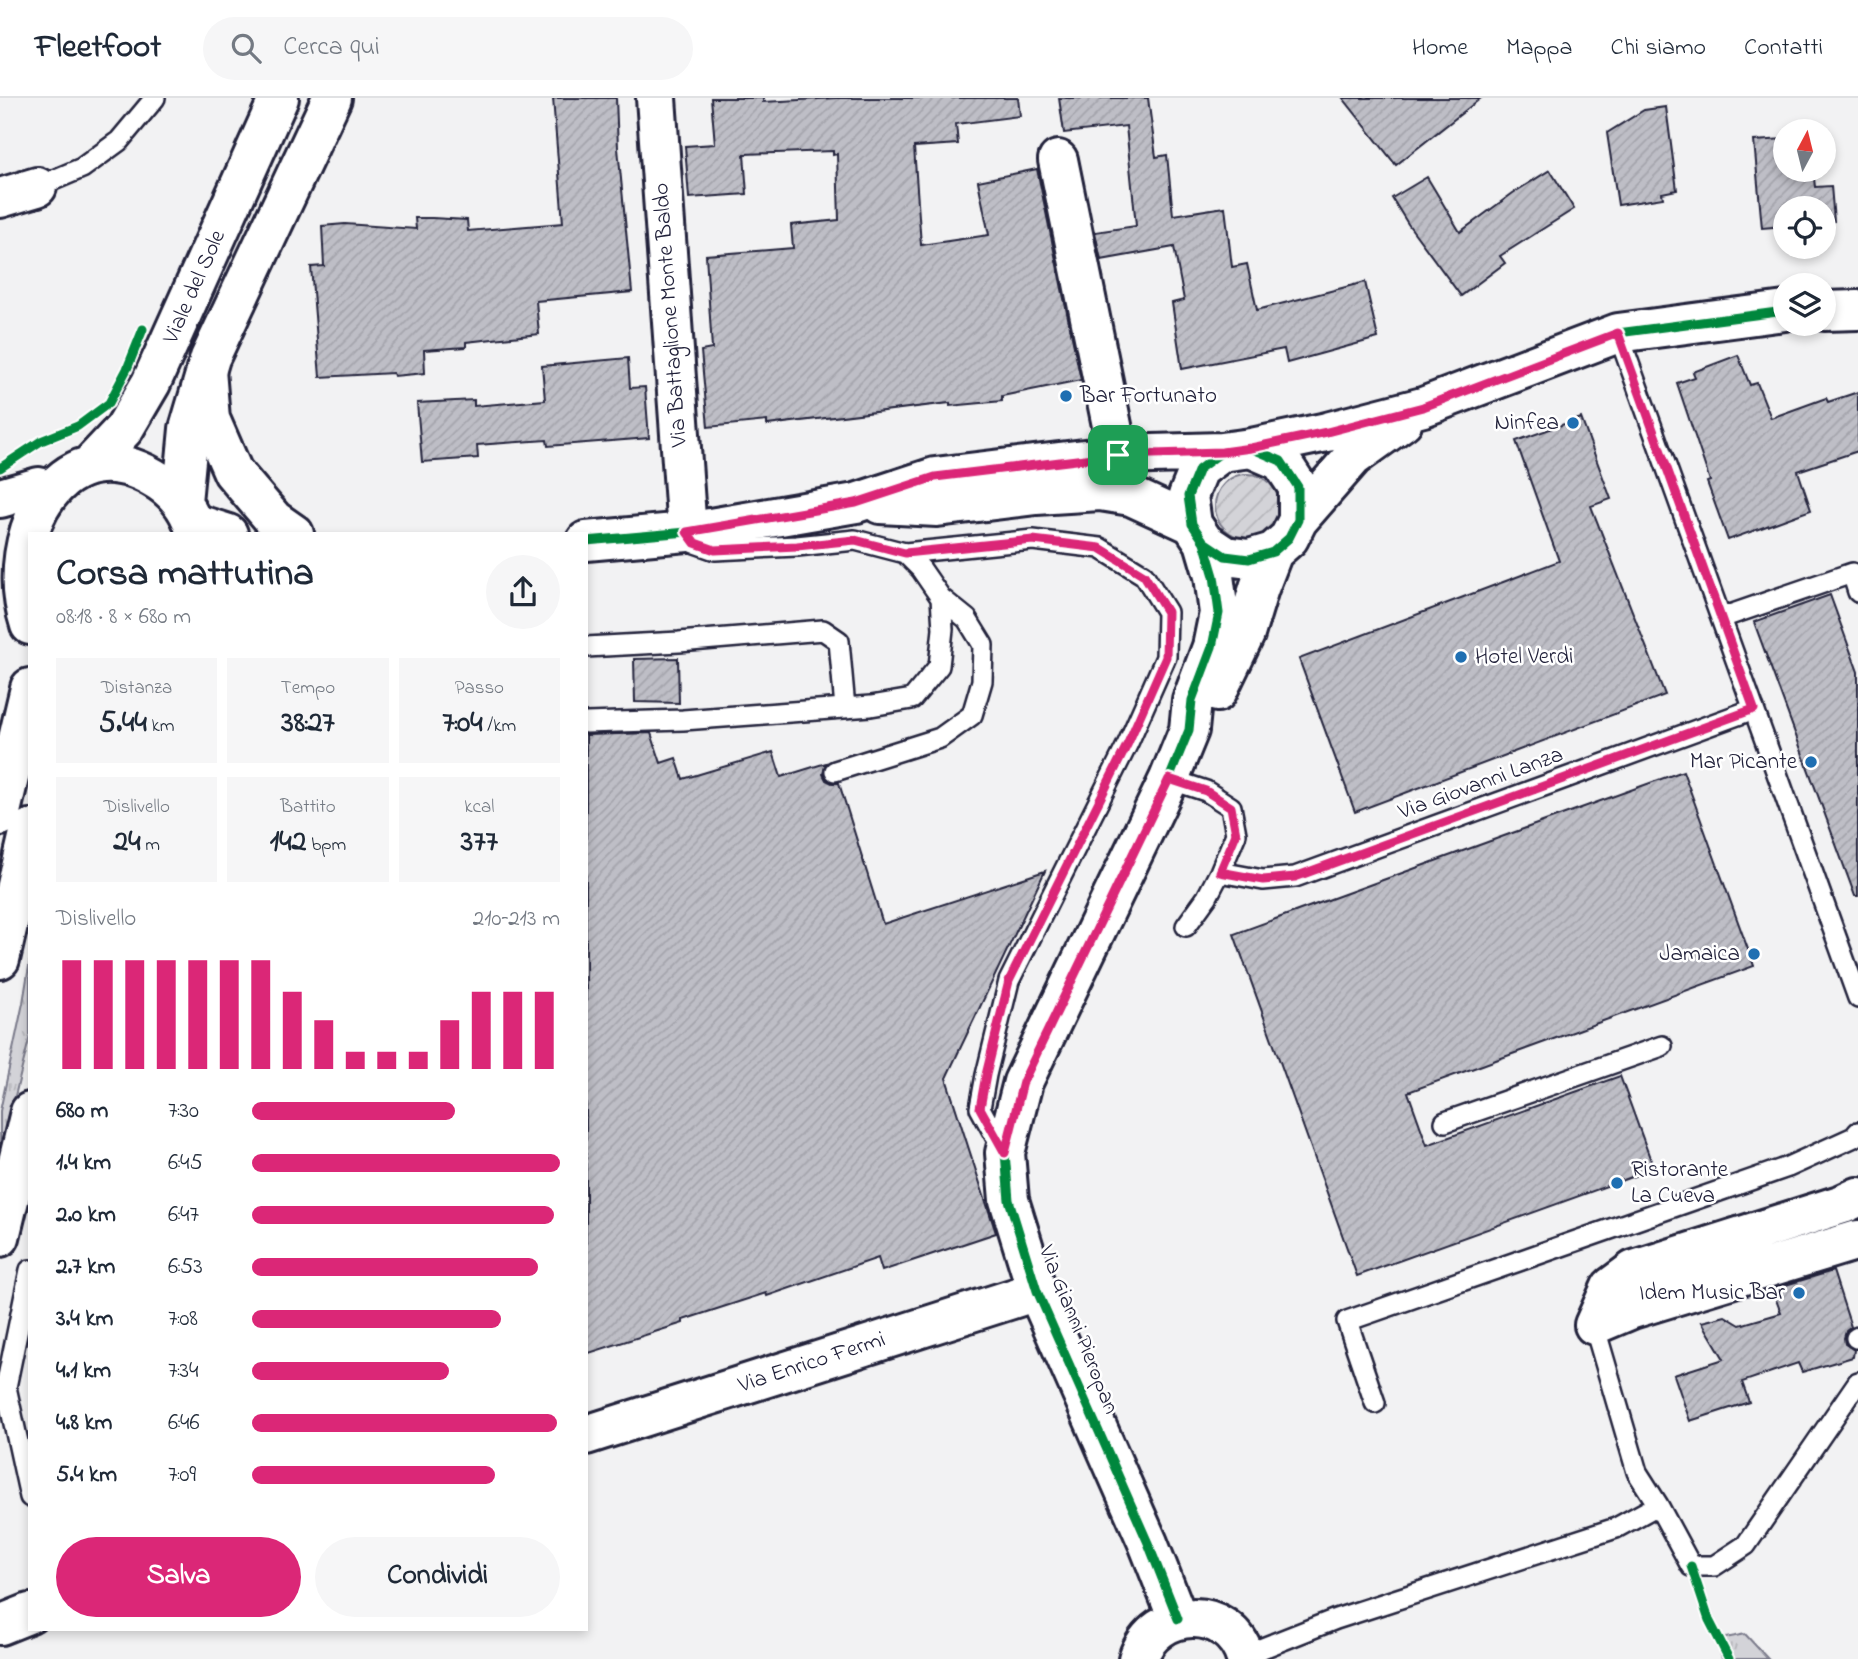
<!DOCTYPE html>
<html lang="it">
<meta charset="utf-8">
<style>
:root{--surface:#fff;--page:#f6f6f7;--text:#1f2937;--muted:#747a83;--line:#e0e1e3;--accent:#db2777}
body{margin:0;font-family:"Indie Flower",sans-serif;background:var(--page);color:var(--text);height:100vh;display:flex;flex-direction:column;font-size:26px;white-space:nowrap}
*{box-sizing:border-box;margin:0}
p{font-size:23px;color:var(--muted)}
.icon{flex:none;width:38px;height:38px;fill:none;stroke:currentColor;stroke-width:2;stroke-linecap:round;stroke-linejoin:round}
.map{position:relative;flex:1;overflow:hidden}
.drawer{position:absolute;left:28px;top:434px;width:560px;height:1099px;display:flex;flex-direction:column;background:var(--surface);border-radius:0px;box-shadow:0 4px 10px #0003}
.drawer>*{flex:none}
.needle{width:46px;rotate:7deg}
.buttons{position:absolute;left:1773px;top:21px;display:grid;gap:14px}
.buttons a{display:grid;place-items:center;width:63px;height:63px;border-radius:50%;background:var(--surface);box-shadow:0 4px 10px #0003;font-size:35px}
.pin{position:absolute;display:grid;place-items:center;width:60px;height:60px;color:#fff;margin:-30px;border-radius:14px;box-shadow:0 4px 10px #0006}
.round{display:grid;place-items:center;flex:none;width:74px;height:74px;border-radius:37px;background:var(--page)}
.summary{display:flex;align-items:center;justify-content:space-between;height:119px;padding:0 28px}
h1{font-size:38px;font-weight:700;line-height:52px}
.stats{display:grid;grid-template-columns:repeat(3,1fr);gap:10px;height:119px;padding:7px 28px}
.stats div{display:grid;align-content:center;border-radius:0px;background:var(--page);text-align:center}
.stats b{font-size:30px;font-weight:700}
.stats small{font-size:19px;font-weight:400}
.stats p{font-size:19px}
.chart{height:196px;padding:14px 28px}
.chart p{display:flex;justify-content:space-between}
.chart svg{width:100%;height:126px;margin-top:7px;stroke:var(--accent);stroke-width:6}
.button{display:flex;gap:14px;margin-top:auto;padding:14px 28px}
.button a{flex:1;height:80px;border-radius:42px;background:var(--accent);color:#fff;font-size:28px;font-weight:700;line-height:80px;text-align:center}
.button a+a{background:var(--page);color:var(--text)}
ul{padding:0 28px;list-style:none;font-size:23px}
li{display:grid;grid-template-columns:112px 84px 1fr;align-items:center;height:52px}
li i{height:18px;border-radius:9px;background:var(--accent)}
header{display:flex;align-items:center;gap:42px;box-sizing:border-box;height:98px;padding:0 35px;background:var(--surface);border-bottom:2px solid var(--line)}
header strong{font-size:33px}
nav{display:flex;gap:38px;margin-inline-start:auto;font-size:24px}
.search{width:490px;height:63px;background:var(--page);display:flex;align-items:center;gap:18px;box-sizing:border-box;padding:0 24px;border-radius:38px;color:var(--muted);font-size:26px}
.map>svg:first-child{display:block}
.grass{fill:url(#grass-tufts);stroke:#7a7a8a;stroke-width:2}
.garden{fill:url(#garden-furrows);stroke:#7a7a8a;stroke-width:2}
.building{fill:url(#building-hatch);stroke:#22223b;stroke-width:2}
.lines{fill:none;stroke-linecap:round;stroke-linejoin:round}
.lane-casing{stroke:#22223b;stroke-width:24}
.street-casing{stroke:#22223b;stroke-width:44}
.secondary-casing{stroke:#22223b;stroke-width:44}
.primary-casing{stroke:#22223b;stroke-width:44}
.lane{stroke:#fff;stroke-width:19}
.street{stroke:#fff;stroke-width:38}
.secondary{stroke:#fff;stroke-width:38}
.primary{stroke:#fff;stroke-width:38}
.cycleway-casing{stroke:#fff;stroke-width:13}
.cycleway{stroke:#00873e;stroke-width:9}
.route-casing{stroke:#fff;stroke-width:14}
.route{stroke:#db2777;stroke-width:9}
.poi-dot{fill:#1f6fb2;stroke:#fff;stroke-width:2.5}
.labels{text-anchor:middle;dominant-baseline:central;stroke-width:5;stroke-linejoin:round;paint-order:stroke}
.street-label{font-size:23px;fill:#22223b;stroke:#fff}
.poi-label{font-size:23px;fill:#22223b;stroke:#fff;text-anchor:end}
</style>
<header>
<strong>Fleetfoot</strong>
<div class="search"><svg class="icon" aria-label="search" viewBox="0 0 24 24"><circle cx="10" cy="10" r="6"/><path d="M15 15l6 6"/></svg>Cerca qui</div>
<nav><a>Home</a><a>Mappa</a><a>Chi siamo</a><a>Contatti</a></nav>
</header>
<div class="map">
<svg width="1858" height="1561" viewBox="0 0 1858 1561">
<defs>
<pattern id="grass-tufts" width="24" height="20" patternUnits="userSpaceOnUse" patternTransform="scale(1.75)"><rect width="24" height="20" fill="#d3d3d8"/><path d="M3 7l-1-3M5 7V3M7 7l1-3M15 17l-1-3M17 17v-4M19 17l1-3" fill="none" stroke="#b5b5ba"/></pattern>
<pattern id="garden-furrows" width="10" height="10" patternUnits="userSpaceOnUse" patternTransform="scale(1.75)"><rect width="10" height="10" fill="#d3d3d8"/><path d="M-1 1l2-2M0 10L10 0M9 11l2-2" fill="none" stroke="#b5b5ba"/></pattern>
<pattern id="building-hatch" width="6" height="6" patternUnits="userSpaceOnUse" patternTransform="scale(1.75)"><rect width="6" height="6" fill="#bebec6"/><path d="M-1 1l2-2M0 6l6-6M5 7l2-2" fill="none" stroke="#a3a3ab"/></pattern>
</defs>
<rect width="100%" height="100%" fill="#f2f2f3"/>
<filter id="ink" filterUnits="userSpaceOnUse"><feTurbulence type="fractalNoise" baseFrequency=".0143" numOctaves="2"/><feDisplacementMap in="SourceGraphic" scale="14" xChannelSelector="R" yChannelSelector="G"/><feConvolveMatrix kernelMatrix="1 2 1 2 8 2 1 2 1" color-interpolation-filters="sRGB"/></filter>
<g filter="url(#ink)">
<path class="grass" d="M30,862V938L0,1058V1013L23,905Z
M1745,1536L1768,1561H1722L1716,1542Z"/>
<path class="garden" d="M1215 408a32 32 0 1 1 64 0a32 32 0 1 1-64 0Z"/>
<path class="building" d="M553,0H616L618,50L632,194L536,203L539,236L466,244V249L424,252L425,275L394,278L393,275L320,279L311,169L324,168L322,128L345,126L416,131L415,120H432L467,122L468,133L563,125Z
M711,0H763V4L837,0H1018L1020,18L956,26L958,46L914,49L921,147L989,137L978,83L1037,71L1081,282L1002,298V303L950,308V305L767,327V323L708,329L701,253L712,251L706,157L793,150L791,127L839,122L837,56L833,57V53L744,56L747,96L689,100L685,48L715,46Z
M1059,0H1148L1156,59L1167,57L1173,117L1225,109L1232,169L1247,166L1257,212L1365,184L1378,240L1287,265L1284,251L1182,271L1172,205L1184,202L1174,149L1101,162L1095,134L1136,128L1126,28L1064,35Z
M1343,0H1481L1396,67Z
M1666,9L1677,92L1662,95L1663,100L1618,107L1607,35L1644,12Z
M1785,41V72H1813L1815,89L1831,88L1834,123L1824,124V110H1785V128L1762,130L1754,43Z
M1550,72L1574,111L1500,158L1505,165L1461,198L1408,126L1392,100L1427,79L1460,134L1513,95Z
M1738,257L1750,287L1757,285L1771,320L1826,300L1828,304L1858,294V353L1798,373L1811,412L1728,442L1707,384L1710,383L1677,285L1695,279L1693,274Z
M628,260L630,290L645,289L649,340L548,348L547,342L477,347L478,360L422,364L417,305L474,302V308L545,302L542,268Z
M1581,320L1611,401L1591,408L1665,597L1355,714L1299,561L1559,463L1516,343Z
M1830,497L1858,574V798H1855L1754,524Z
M678,560L679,605L635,604L634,561Z
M651,635L661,665L676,660L683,681L773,654L781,679L826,665L823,676L826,682L832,685H839L883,826L1045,773L946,980L996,1135L882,1173L878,1160L767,1198L766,1195L683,1222V1225L586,1256V637Z
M1683,673L1754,868L1408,994L1427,1047L1620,978L1654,1071L1357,1178L1234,836Z
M1833,1173L1851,1229L1846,1233L1844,1240L1845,1246L1854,1252L1853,1259L1802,1274L1798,1265L1742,1284L1749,1304L1690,1323L1674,1277L1724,1261L1702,1224L1725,1218L1740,1227L1781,1215L1772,1191Z"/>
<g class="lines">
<g class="lane-casing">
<path id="lane" d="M37,89L82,70L119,43L155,0
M1618,235L1858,900
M905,455L1033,442L1100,450L1144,477L1167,514L1166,559L1128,645L1009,883L986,977L980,1010L1003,1052
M1721,520L1852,475L1858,494
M586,549L679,544L823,532L839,543L845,610
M586,625L683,622L871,608L912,601L939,568L943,531L941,500L921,471L905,455L855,442L797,448L715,452L695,445L690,438
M835,673L940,640L972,617L982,583L983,547L967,521L941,500
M1169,681L1206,693L1231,709L1236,736L1220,774L1207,799L1186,828
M1220,774L1263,782L1295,779L1754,611
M1445,1024L1662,948
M30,1172L6,1289L30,1399
M1594,1227L1637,1374L1658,1407L1691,1468H1714L1746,1447L1858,1284
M1856,1240L1858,1239
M1375,1305L1347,1223L1788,1069L1854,1039L1858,1034
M1245,1557L1336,1521L1616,1430L1658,1407"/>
</g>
<g class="street-casing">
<path id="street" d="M656,0L687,434
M1058,62L1118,357
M0,100L37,89
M0,400L39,389
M1594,1227L1611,1189L1634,1172L1843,1106L1858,1099
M1594,1227L1632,1211L1858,1142
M586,1337L1037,1193
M0,1527L30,1515"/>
</g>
<g class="secondary-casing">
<path id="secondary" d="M1824,213L1858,212
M206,272L210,321L233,374L274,422L294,436
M1251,350L1281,363L1298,389V422L1289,440L1273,454L1249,461L1225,458L1204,444L1192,426L1188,398L1199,371L1222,354L1251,350L1327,334L1423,309L1618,235L1785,213
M880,406L937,409L1036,397L1100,393L1131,398L1192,426
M1298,422L1353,359L1403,323
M193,425L228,436
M586,443L687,434L856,405L935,379L1118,357L1222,354
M1217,594L1245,536L1259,490L1273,454
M1178,1521L1148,1445L1037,1193L1009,1102L1005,1055L1023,984L1169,681L1189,632L1192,602L1212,549L1219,515L1214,478L1204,444
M1138,1561C1155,1508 1230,1505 1246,1561"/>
</g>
<g class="primary-casing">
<path id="primary" d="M91,366L124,331L151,285L279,0
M182,404L189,331L210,260L332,0
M30,527C0,434 65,321 160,384C178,396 191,415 196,436
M0,718L30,590
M0,861L30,731
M0,1139L30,1014"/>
</g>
<use href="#lane" class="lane"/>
<use href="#street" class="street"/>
<use href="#secondary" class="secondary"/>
<use href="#primary" class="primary"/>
<g class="cycleway-casing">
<path id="cycleway" d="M1251,350L1281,363L1298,389V422L1289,440L1273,454L1249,461L1225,458L1204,444L1192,426L1188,398L1199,371L1222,354L1251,350L1327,334L1423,309L1618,235L1785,213
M0,370L41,343L78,328L109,305L127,271L143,231
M586,443L687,434L856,405L935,379L1118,357L1222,354
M1691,1468L1709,1522L1729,1561
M1178,1521L1148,1445L1037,1193L1009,1102L1005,1055L1023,984L1169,681L1189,632L1192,602L1212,549L1219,515L1214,478L1204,444"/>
</g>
<use href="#cycleway" class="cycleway"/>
</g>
</g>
<g class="lines" filter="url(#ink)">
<g class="route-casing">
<path id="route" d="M1618,235L1754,611L1295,779L1263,782L1220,774L1236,736L1231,709L1206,693L1169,681L1023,984L1005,1055L980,1010L986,977L1009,883L1128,645L1166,559L1167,514L1144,477L1100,450L1033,442L905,455L855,442L797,448L715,452L695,445L687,434L856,405L935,379L1118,357L1222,354L1251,350L1327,334L1423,309Z"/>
</g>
<use href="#route" class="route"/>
</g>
<g class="poi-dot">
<circle cx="1066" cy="298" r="7"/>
<circle cx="1573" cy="325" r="7"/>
<circle cx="1461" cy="559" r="7"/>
<circle cx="1811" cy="664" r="7"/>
<circle cx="1754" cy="856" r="7"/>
<circle cx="1617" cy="1085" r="7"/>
<circle cx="1799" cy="1195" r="7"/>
</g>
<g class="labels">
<g class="street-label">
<text transform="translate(195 189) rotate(-66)">Viale del Sole</text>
<text transform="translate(671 217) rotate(-94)">Via Battaglione Monte Baldo</text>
<text transform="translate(1481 686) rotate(-20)">Via Giovanni Lanza</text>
<text transform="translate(1078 1232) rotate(68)">Via Gianni Pieropan</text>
<text transform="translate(812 1265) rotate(-18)">Via Enrico Fermi</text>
</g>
<g class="poi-label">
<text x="1080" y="298" text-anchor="start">Bar Fortunato</text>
<text x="1559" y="325">Ninfea</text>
<text x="1475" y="559" text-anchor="start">Hotel Verdi</text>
<text x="1797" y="664">Mar Picante</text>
<text x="1740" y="856">Jamaica</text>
<text x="1631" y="1072" text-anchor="start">Ristorante<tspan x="1631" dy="26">La Cueva</tspan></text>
<text x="1785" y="1195">Idem Music Bar</text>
</g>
</g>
</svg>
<div class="buttons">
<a><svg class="needle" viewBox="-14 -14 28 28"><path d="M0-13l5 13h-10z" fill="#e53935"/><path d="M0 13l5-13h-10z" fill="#747a83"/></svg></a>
<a><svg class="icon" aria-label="locate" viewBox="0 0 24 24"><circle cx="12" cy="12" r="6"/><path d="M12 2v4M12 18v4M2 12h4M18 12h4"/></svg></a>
<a><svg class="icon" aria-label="layers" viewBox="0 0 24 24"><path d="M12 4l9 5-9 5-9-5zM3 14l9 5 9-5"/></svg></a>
</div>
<div class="pin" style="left:1118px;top:357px;background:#1e9e55"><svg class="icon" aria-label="arrive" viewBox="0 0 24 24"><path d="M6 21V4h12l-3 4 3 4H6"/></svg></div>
<section class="drawer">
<div class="summary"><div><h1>Corsa mattutina</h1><p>08:18 · 8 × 680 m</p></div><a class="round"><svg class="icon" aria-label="share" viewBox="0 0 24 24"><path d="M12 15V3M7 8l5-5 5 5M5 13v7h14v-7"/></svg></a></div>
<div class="stats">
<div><p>Distanza</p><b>5.44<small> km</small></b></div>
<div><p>Tempo</p><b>38:27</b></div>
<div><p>Passo</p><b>7:04<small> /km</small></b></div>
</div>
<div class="stats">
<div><p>Dislivello</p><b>24<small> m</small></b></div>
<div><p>Battito</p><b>142<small> bpm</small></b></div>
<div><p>kcal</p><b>377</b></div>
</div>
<div class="chart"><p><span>Dislivello</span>210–213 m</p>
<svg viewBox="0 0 160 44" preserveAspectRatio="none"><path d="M5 44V6M15 44V6M25 44V6M35 44V6M45 44V6M55 44V6M65 44V6M75 44V17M85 44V27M95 44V38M105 44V38M115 44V38M125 44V27M135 44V17M145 44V17M155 44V17"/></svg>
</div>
<ul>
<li><b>680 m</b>7:30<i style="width:66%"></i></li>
<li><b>1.4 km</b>6:45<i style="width:100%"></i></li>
<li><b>2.0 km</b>6:47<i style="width:98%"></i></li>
<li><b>2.7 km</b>6:53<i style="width:93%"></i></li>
<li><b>3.4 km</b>7:08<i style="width:81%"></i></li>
<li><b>4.1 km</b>7:34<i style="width:64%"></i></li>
<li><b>4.8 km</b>6:46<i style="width:99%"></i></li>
<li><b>5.4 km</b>7:09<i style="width:79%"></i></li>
</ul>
<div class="button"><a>Salva</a><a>Condividi</a></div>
</section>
</div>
